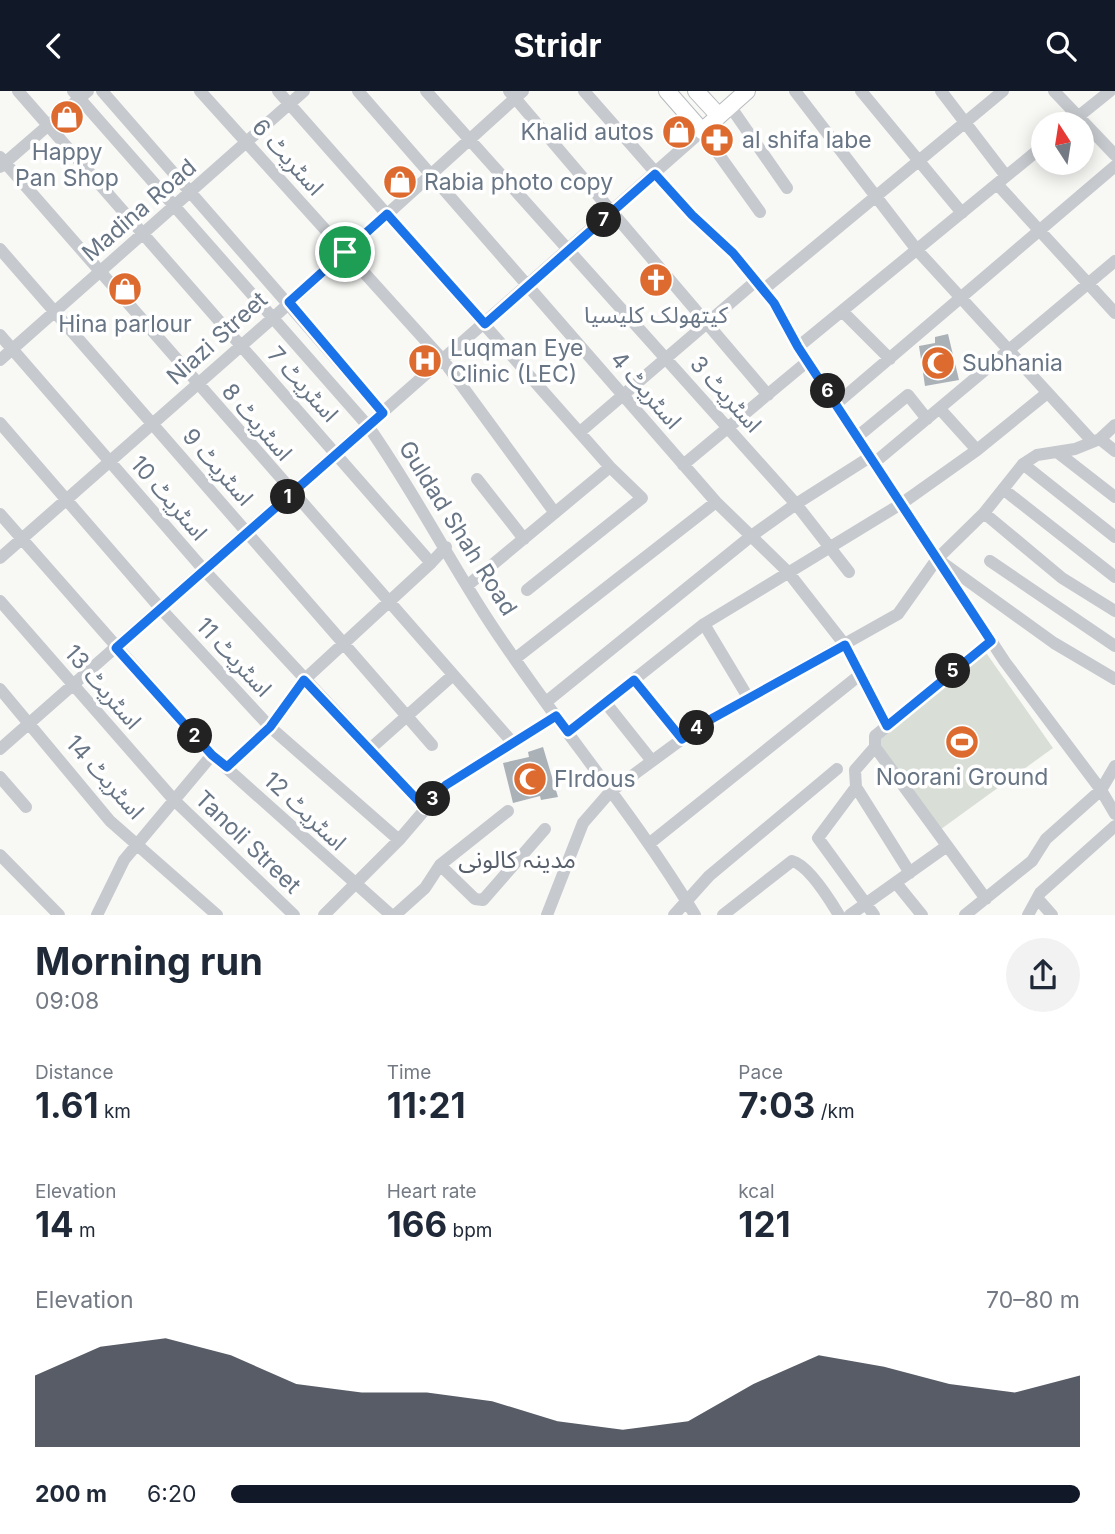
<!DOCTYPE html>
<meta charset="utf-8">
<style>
:root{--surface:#fff;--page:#f2f2f3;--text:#1f2937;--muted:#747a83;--accent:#111827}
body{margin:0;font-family:Inter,"Noto Sans Arabic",sans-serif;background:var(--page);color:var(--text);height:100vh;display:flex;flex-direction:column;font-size:26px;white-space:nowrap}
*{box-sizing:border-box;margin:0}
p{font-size:23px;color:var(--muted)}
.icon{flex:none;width:38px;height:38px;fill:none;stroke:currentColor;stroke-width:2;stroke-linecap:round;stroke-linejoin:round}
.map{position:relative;height:824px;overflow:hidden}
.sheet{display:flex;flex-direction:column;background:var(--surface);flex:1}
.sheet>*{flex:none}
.needle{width:46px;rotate:348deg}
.buttons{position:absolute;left:1031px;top:21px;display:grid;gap:14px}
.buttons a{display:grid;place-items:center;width:63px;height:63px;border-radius:50%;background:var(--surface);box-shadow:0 4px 18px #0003;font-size:35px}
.pin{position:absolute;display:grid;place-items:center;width:60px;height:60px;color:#fff;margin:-30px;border:4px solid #fff;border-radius:50%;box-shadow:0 2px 7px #0007}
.km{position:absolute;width:35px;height:35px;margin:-18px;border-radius:50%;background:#222;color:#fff;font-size:19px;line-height:35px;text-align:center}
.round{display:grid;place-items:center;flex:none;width:74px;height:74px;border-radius:37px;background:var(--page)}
.overview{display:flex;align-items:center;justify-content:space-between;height:119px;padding:0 35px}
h1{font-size:38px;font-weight:700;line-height:52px}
.stats{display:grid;grid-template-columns:repeat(3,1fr);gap:10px;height:119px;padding:7px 35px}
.stats div{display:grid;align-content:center}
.stats b{font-size:35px;font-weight:700}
.stats small{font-size:19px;font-weight:400}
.stats p{font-size:19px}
.chart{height:196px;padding:14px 35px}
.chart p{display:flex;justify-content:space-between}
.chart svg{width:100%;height:126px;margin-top:7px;fill:var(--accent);opacity:.7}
ul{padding:0 35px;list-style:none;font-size:23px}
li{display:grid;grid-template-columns:112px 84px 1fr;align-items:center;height:52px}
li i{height:18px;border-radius:9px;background:var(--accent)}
header{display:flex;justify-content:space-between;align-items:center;height:91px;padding:0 35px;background:var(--accent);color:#fff;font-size:32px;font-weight:700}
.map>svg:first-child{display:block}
.green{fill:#d9dfd6}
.building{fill:#aab1b7}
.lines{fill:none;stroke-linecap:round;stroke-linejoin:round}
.major-casing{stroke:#b7bbbf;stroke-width:18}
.minor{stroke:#c6c9cd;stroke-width:12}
.major{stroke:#fff;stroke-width:16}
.route-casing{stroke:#fff;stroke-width:14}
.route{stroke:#1a73e8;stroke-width:9}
.labels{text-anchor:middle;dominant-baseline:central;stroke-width:7;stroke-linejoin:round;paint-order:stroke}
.poi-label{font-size:23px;fill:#687585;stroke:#fff;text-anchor:start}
.street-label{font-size:23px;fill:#687585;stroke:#fff}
.neighbourhood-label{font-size:24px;fill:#565f6a;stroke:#fff}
</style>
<header><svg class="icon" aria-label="back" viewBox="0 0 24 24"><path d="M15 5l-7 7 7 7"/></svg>Stridr<svg class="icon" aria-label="search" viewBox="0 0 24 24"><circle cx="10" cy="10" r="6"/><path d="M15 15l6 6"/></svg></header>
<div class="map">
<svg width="1115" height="824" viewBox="0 0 1115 824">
<rect width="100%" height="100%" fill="#f8f8f5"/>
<path class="green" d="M982,556L1053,657L937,741L875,645Z"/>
<path class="building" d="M948,243L959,289L925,295L919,255L935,252V246Z
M543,656L558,706L541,709L540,705L513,712L503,672L529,666L528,661Z"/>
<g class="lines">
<g class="major-casing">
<path id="major" d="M667,0L702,40L747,0
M696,0L719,25"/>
</g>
<path class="minor" d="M18,0L431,472L446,456
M73,0L368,335C411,396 445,462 485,524C551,627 632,719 695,824
M102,0L383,322
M200,0L443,269L555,422
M278,0L610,376L642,407L527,499
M358,0L716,411L788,481L845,554L887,635
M426,0L796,413L849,481
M509,0L768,304
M584,0L656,82
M795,0L917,159L1092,350
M861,0L962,122
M941,0L1006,85
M1054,0L1115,64
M730,15L787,97
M1069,33L1110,0
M0,66L513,652
M0,76L88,0
M655,83L692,124L733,162L774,212L798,256L1005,571L1101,699L1115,723
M997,93L1115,222
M0,158L432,654
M763,199L1003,0
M842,220L890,268
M0,244L204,479L425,717
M798,256L1043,55
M0,269L304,0
M836,313L1115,75
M940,318L977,359
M0,332L161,518L270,636L399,749
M580,341L756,190
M857,346L908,304L927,328
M1100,348L1115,360
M1057,361L1115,406
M874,372L1115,170
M1023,373L1115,446
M683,374L808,270
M477,388L524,448
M1003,398L1115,486
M984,422L1062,487L1115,520
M0,423L212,664L391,824
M0,467L274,226L523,0
M990,470L1115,555
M943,472L1054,552L1115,588
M468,494L610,376
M0,510L174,709L294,824
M704,533L749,608
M516,567L716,411
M634,589L682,648
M0,598L110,730L217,824
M546,611L750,446L796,413L870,366
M605,611L652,670
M568,641L704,533L901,413L977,359L1046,303
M875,656L855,679L856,696L910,782
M371,657L453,584
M0,658L702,40L760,121
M227,676L270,636L304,589L431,472
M0,686L26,716
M856,696L818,747L874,824
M650,752L861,583
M0,764L59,824
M440,774L475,808L483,809L545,738
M896,792L922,824
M986,808L875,656V645L991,550
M1038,808L1052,824
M97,824L124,769L212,664
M324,824L399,749L446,694L556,625
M395,824L425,797L440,774L508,720
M547,824L583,732L610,701L704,632L898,523L937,468L984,422L1023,373L1037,364L1075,358L1100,348L1115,334
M674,824L709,785L837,678
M723,824L792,770C808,774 830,809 839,824
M850,824L947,755
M965,824L1032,770L1046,748L1101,699L1115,675
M1028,824L1040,802L1115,735"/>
<use href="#major" class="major"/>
</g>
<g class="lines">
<g class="route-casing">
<path id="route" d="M655,83L692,124L733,162L774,212L798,256L991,550L887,635L845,554L704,632L682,648L634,589L568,641L556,625L446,694L425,717L304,589L270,636L227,676L212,664L116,557L383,322L289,211L387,123L485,233Z"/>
</g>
<use href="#route" class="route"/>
</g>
<defs>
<g id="shop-disc" transform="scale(1.75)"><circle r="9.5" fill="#dd6b30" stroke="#fff"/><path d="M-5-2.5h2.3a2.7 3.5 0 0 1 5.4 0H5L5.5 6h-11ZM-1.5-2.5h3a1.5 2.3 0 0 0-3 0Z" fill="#fff"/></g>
<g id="pharmacy-disc" transform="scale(1.75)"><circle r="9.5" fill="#dd6b30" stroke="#fff"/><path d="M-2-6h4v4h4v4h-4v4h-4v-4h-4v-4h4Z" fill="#fff"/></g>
<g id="church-disc" transform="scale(1.75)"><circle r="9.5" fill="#dd6b30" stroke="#fff"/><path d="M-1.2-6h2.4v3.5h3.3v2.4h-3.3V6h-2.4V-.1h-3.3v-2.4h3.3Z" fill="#fff"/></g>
<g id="hospital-disc" transform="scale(1.75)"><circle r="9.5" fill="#dd6b30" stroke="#fff"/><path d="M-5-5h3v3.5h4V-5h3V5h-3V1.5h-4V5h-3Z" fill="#fff"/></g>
<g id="mosque-disc" transform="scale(1.75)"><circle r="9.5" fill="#dd6b30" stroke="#fff"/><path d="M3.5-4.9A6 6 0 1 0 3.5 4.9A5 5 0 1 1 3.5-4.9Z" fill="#fff"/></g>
<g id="stadium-disc" transform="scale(1.75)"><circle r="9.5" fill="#dd6b30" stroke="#fff"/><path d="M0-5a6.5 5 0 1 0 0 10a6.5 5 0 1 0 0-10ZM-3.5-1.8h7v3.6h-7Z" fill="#fff"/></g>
</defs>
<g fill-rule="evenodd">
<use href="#shop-disc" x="67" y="26"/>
<use href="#shop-disc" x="679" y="41"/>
<use href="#pharmacy-disc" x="717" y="49"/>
<use href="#shop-disc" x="400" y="91"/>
<use href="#church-disc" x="656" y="189"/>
<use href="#shop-disc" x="125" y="198"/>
<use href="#hospital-disc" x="425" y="270"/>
<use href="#mosque-disc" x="938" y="272"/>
<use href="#stadium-disc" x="962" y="651"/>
<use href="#mosque-disc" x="530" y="688"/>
</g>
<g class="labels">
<g class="poi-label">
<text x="654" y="41" text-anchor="end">Khalid autos</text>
<text x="742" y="49">al shifa labe</text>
<text x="67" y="61" text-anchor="middle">Happy<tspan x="67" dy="26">Pan Shop</tspan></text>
<text x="424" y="91">Rabia photo copy</text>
<text x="656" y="224" text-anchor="middle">کیتھولک کلیسیا</text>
<text x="125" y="233" text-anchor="middle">Hina parlour</text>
<text x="450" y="257">Luqman Eye<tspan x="450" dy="26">Clinic (LEC)</tspan></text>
<text x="962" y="272">Subhania</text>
<text x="962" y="686" text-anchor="middle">Noorani Ground</text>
<text x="554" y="688">FIrdous</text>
</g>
<g class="street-label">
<text transform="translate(288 66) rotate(48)">اسٹریٹ 6</text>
<text transform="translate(139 119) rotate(-41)">Madina Road</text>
<text transform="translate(217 247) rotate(-42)">Niazi Street</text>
<text transform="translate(303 293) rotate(48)">اسٹریٹ 7</text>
<text transform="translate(646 299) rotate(49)">اسٹریٹ 4</text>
<text transform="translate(726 303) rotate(48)">اسٹریٹ 3</text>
<text transform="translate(257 331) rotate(49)">اسٹریٹ 8</text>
<text transform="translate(218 376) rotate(49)">اسٹریٹ 9</text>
<text transform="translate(169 407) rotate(49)">اسٹریٹ 10</text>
<text transform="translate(458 437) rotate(58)">Guldad Shah Road</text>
<text transform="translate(234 566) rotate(47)">اسٹریٹ 11</text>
<text transform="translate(103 596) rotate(49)">اسٹریٹ 13</text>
<text transform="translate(105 686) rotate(48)">اسٹریٹ 14</text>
<text transform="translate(305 720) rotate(43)">اسٹریٹ 12</text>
<text transform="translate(248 751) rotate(44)">Tanoli Street</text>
</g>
<g class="neighbourhood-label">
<text x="517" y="768">مدینہ کالونی</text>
</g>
</g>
</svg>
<div class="buttons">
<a><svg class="needle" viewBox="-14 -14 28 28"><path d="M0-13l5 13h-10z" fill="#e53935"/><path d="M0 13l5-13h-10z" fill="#747a83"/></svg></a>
</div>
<div class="pin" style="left:345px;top:161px;background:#1e9e55"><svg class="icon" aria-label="arrive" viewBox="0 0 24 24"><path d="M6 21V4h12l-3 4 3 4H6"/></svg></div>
<b class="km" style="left:288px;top:406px">1</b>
<b class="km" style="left:195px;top:645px">2</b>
<b class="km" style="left:433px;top:708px">3</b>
<b class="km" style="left:697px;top:637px">4</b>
<b class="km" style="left:953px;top:580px">5</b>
<b class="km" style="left:828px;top:300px">6</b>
<b class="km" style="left:604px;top:129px">7</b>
</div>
<section class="sheet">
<div class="overview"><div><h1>Morning run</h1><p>09:08</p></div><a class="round"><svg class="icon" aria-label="share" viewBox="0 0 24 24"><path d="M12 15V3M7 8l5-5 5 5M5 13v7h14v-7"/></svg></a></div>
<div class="stats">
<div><p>Distance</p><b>1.61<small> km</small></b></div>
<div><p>Time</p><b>11:21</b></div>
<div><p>Pace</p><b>7:03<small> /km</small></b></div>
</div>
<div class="stats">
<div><p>Elevation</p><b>14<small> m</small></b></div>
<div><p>Heart rate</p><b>166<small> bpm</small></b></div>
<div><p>kcal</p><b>121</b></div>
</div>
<div class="chart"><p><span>Elevation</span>70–80 m</p>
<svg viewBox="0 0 160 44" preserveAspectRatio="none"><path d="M0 44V19L10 9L20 6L30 12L40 22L50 25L60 25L70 28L80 35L90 38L100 35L110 22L120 12L130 16L140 22L150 25L160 19V44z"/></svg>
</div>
<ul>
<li><b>200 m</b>6:20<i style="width:100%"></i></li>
</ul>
</section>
